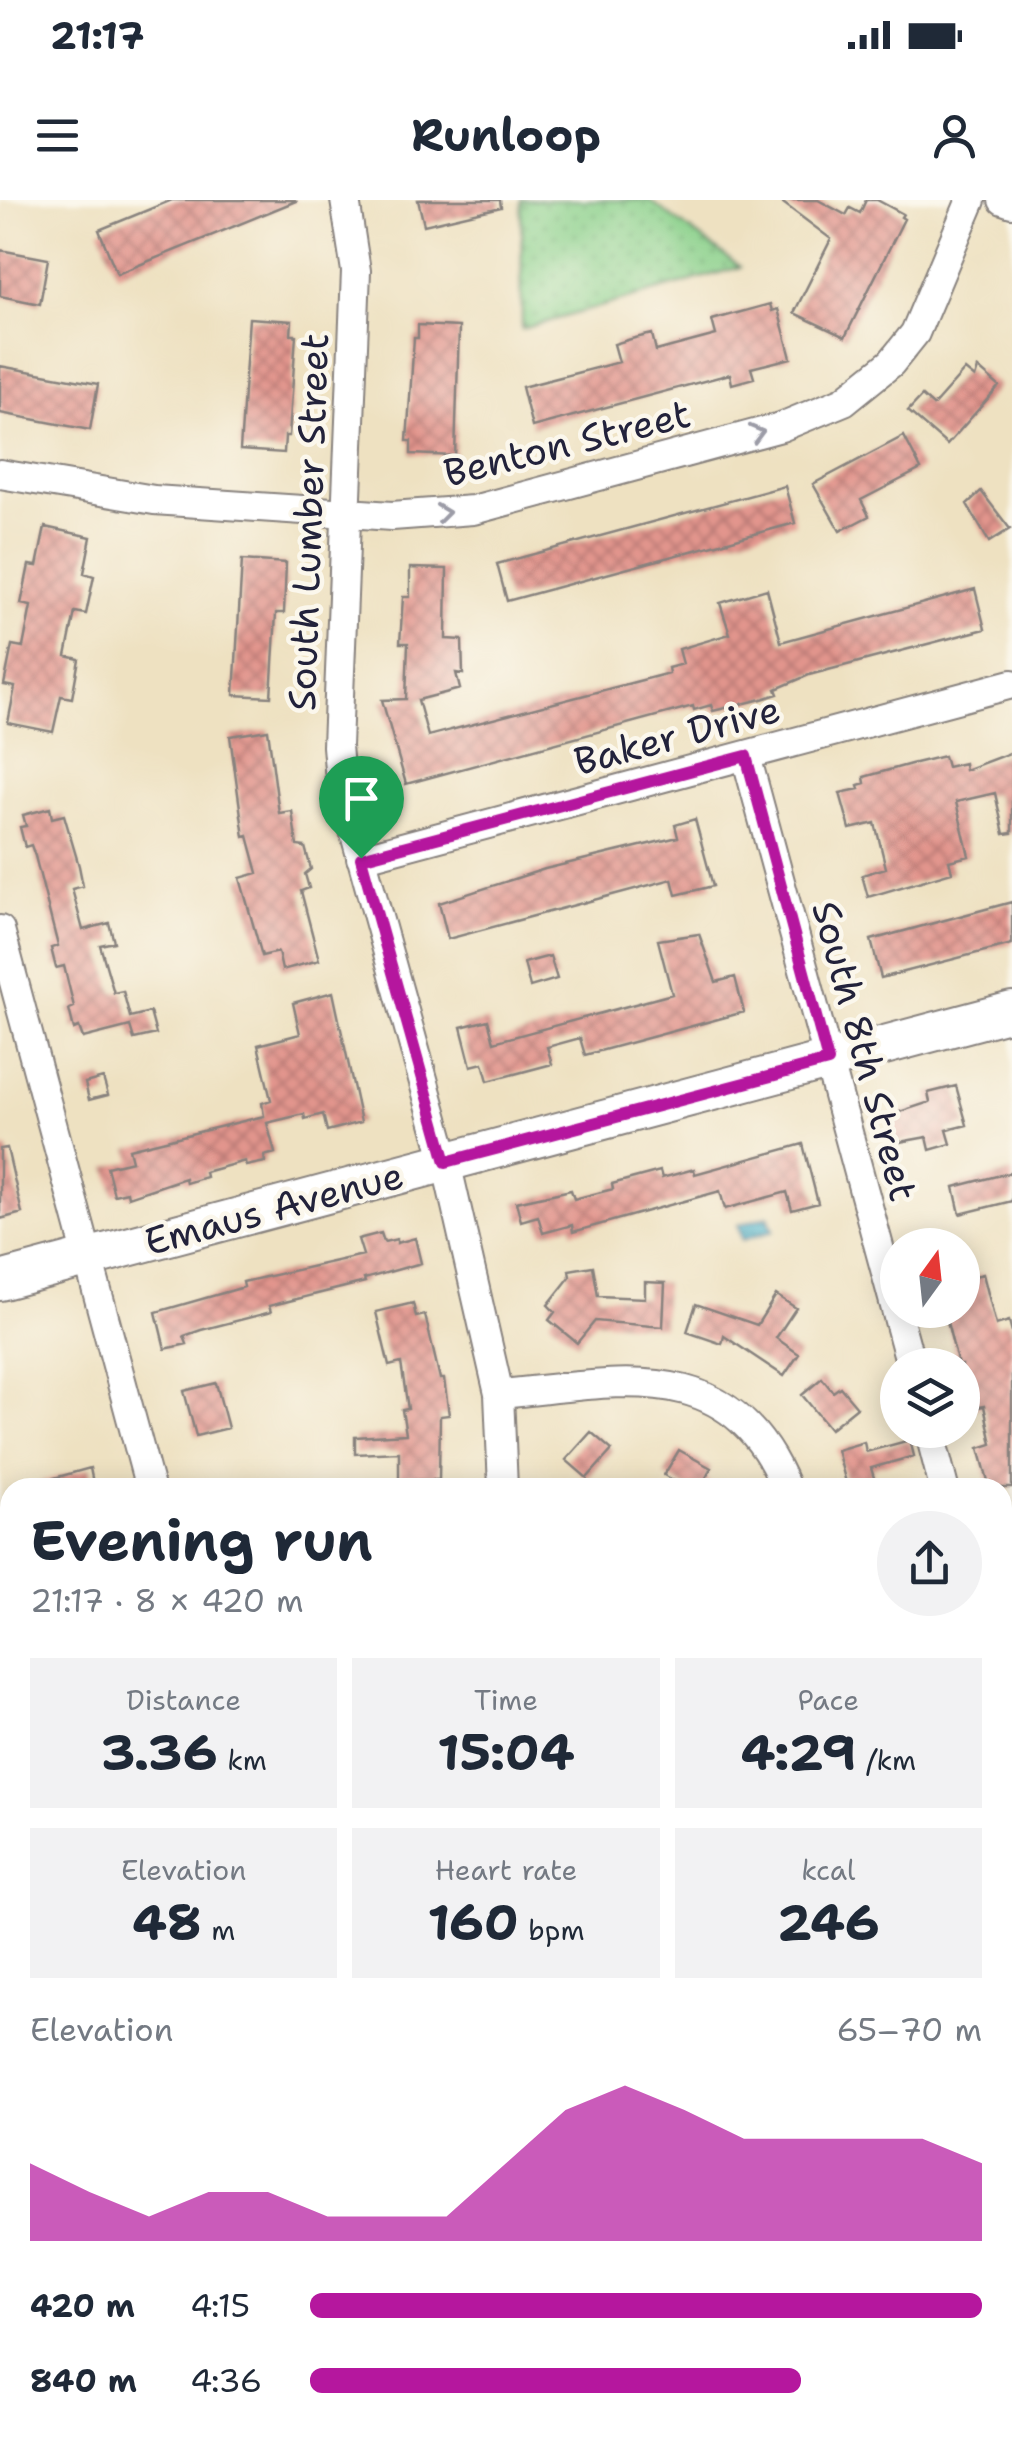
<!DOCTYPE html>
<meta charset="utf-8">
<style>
:root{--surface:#fff;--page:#f2f2f3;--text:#1f2937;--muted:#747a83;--accent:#b5179e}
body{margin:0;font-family:"Shantell Sans",sans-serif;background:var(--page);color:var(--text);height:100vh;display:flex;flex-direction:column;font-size:38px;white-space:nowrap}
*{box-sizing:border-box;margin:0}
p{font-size:32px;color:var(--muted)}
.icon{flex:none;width:55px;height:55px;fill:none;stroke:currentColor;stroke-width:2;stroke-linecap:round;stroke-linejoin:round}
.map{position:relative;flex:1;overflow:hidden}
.side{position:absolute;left:0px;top:1278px;width:1012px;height:962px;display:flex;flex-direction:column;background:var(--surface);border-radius:30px 30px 0 0;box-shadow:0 5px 25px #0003}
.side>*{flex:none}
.needle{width:65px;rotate:15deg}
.tools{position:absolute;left:880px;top:1028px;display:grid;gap:20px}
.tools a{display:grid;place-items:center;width:100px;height:100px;border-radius:50%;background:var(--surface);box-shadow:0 5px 25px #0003;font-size:50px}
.pin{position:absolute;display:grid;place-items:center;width:85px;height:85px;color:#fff;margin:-102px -42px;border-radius:50% 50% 50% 0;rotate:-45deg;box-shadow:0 0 10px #0007}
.pin .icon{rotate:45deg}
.round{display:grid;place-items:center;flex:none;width:105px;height:105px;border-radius:52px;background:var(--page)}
.overview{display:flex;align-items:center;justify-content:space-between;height:170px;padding:0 30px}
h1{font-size:55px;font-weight:700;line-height:75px}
.figures{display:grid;grid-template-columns:repeat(3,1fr);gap:15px;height:170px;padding:10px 30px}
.figures div{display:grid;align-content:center;border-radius:0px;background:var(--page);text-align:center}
.figures b{font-size:50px;font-weight:700}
.figures small{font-size:28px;font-weight:400}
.figures p{font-size:28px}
.chart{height:280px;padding:20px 30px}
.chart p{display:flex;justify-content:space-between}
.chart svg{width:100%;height:180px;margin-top:10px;fill:var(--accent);opacity:.7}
ul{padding:0 30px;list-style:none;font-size:32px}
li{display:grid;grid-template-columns:160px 120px 1fr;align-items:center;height:75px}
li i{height:25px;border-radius:12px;background:var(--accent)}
.status{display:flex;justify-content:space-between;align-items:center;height:70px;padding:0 50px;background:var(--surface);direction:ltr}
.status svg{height:28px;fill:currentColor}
header{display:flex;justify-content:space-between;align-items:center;height:130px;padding:0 30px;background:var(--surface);font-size:45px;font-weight:700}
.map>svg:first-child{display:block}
.grass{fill:url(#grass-dots);stroke:#567962;stroke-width:2.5}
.water{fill:url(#water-rules);stroke:#366a82;stroke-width:2.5}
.building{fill:url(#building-cross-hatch)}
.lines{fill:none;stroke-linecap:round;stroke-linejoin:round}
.street-casing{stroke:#88827e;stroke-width:32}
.secondary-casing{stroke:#88827e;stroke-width:42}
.street{stroke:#fff;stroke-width:28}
.secondary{stroke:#fff;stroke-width:38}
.oneway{stroke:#9c9ca7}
.route-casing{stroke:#fff;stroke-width:20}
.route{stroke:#b5179e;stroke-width:12}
.labels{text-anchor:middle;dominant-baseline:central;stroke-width:9;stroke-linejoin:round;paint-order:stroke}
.street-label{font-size:38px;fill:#22223b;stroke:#fbf7ec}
</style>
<div class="status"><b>21:17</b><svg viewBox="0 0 49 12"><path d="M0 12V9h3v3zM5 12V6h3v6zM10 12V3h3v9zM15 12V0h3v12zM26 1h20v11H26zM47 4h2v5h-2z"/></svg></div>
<header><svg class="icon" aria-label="menu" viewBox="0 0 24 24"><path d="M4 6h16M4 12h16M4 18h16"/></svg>Runloop<svg class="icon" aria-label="person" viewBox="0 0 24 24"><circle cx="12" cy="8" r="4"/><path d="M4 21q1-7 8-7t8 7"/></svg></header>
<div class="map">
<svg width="1012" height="2239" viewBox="0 0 1012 2239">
<defs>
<pattern id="grass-dots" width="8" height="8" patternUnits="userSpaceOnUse" patternTransform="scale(2.5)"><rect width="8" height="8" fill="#89d08a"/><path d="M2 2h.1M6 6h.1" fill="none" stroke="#76b278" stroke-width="1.8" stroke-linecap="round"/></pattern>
<pattern id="water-rules" width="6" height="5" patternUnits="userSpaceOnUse" patternTransform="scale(2.5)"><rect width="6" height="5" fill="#4ab1c9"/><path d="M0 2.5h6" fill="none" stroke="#3d90a4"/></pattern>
<pattern id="building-cross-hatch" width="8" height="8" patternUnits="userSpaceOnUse" patternTransform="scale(2.5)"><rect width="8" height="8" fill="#e2958d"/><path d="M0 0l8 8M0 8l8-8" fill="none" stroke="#b77974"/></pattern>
</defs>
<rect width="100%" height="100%" fill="#fbf7ec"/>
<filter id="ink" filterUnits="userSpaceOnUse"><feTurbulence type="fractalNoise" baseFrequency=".01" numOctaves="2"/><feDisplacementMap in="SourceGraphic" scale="20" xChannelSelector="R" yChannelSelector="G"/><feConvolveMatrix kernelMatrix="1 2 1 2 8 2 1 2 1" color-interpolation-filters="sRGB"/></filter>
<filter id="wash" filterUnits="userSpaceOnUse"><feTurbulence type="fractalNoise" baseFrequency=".0048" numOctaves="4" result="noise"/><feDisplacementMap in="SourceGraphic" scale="40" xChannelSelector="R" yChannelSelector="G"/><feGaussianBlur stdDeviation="2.25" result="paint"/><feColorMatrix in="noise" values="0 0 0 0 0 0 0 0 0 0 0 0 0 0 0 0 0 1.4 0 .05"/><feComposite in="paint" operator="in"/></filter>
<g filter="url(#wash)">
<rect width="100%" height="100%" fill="#eee1c1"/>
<path class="grass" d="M521,0H649L740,67L522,129Z"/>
<path class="water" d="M768,1016L773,1031L742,1040L738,1025Z"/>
<g id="blocks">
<path class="building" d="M172,0H295L296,1L117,74L99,30Z
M418,0H500L501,7L424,25Z
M779,0H818L846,15L850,8L860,13L866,0H877L903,14L901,17L904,19L845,137L794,113L831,39Z
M0,50L48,59L40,104L0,96Z
M770,104L772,111L778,109L791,158L751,168L754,178L732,184L730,174L532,227L522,187L619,162L614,144L631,139L652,134L656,151L716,135L712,120Z
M249,118L292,121L291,135H296L289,236H285L284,253L240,250Z
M418,125L459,127L455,256L411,254V241H407L414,138H418Z
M0,166L98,184L90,230L0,213Z
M978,168L999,186L947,245L908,211L922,196L933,206L965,170L975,178Z
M904,236L921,269L861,300L869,316L840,331L813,284Z
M785,286L795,323L507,401L497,364Z
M981,291L1010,329L989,342L967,304Z
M45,327L91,337L84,373L94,376L86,414L75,412L66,456L79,459L72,498L61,496L53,532L8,523L15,487L4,485L12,445L23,447L31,406L21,404L29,365L37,366Z
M242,360L286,363L284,413H276L271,497L234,495Z
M410,368L447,369L446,439L462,440L463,474L456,473L460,489L418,500L428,536L669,473L668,468L683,464L679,449L730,434L720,403L767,389L781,442L975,389L985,429L809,475L776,489L778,494L762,499L713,511L711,505L694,510L693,506L406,584L382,500L406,499L408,443H400L403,397H410Z
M268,530L279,613L292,611L297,646L305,647L311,669L305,674L309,688L301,691L319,760L282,770L278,752L262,756L240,678L258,673L248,636L244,637L230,536Z
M1012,552V633L1004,634L995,593L956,602L969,656L949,661L952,672L868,697L862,675L886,668L875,623L850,629L840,593L859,589L858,585L865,583L864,577L911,564L944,556L947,567L964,563L965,570Z
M50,608L52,618L64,615L79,666L83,686L72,689L83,730L109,723L114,742L100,745L114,793L123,791L130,817L150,812L156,834L134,839L130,826L83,838L79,827L74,829L69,809L74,807L64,766L56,768L51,748L58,746L35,656L31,645L25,647L20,627L26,626L23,615Z
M695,619L713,686L676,695L672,679L448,739L439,703L545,669L678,637L675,625Z
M1012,702V744L881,778L871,740Z
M699,734L716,782L735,777L744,812L585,855L580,838L547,847L552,864L488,881L483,863L471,866L461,827L488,820L494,842L672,794L658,740Z
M550,756L557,779L530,787L524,763Z
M333,792L361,922L327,931L323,914L305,919L304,914L267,923L275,953L264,956L265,962L246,966L245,961L205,972L206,977L186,983L185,978L128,997L127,992L114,995L107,967L132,961L129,949L264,916L262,903L271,900L258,845L300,834L293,803Z
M103,878L108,895L89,900L85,883Z
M956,886L967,925L947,930L951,944L930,950L927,937L894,943L887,916L930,902L928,893Z
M803,944L818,1003L792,1010L787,992L725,1009L720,991L573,1032L572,1025L543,1033L538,1016L521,1021L516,1002L571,990L574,999L613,989L612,984L660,971L662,978L694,969L695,974Z
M7,948L22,1013L0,1019V949Z
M1012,972V1001L960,1014L954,987Z
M381,1033L384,1042L397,1039V1043L415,1038L421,1063L364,1079L365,1082L269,1106L271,1112L201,1130L184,1136L187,1144L165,1149L156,1112L244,1087L243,1082L363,1055L358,1039Z
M593,1066L598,1096L645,1098V1082L665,1083L663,1127L595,1121L577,1143L549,1120L555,1112L548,1105L570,1077L569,1070Z
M983,1074L996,1125L1009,1121L1012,1132V1288H990L979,1248L992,1244L984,1206L962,1210V1165H958L944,1110H962V1079Z
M776,1095L796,1108L776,1138L799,1154L784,1176L724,1136L722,1144L687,1132L696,1104L757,1125Z
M413,1103L416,1117L425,1115L440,1179H444L449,1215L440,1216L439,1280H399V1252L355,1254V1237L406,1234L402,1210L408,1209L401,1163L389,1166L376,1112Z
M822,1178L833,1192L840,1187L857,1207L830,1229L802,1195Z
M216,1183L228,1228L196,1236L184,1191Z
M591,1232L612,1250L587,1278L566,1260Z
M910,1240L914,1256L871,1268L874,1278L847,1286L837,1250L864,1242L866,1252Z
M679,1250L711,1268L706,1278L712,1288H687L664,1275Z
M90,1268L94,1288H41L40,1282Z"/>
</g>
</g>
<g filter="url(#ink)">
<use href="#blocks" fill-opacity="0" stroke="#88827e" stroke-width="2.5"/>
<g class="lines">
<g class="street-casing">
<path id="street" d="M345,0L356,71L337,546L340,580L446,962L499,1194L503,1288
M1003,0L1012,3
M0,274L154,300L392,316L473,310L781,227L844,201L891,163L915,133L971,0
M746,556L911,1165
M361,658L1012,484
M0,730L150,1288
M499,1194C616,1184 730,1151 786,1288
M929,1230L944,1288
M0,1825L10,1823
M1002,1996L1012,2026
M0,2212L7,2239
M514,2230L521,2239
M194,2239L228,2230"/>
</g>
<g class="secondary-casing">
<path id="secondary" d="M0,1081L1012,811"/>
</g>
<use href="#street" class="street"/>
<use href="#secondary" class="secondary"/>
</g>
<defs><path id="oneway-chevron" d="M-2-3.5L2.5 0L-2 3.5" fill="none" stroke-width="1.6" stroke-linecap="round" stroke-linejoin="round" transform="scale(2.5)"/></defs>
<g class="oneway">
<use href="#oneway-chevron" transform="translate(757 233) rotate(-15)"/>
<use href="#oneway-chevron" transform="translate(443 313) rotate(-7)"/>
</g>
</g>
<g class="lines" filter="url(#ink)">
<g class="route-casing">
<path id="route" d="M746,556L828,861L446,962L361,658Z"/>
</g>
<use href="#route" class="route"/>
</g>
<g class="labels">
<g class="street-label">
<text transform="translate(567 243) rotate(-14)">Benton Street</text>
<text transform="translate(308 322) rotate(-88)">South Lumber Street</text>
<text transform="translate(677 535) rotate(-15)">Baker Drive</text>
<text transform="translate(865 851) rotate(75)">South 8th Street</text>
<text transform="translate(274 1008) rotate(-15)">Emaus Avenue</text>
</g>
</g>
</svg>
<div class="tools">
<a><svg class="needle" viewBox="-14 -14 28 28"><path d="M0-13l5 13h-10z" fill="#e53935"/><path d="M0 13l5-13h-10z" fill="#747a83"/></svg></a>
<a><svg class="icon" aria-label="layers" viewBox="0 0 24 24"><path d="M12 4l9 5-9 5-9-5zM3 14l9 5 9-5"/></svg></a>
</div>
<div class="pin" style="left:361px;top:658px;background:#1e9e55"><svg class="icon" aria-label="arrive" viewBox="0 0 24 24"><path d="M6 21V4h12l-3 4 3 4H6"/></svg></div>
<section class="side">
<div class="overview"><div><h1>Evening run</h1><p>21:17 · 8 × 420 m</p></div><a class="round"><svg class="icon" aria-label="share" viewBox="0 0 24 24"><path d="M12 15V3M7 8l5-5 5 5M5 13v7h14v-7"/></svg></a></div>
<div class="figures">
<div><p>Distance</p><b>3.36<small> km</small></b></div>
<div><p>Time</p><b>15:04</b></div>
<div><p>Pace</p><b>4:29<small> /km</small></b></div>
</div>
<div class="figures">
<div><p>Elevation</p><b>48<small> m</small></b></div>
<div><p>Heart rate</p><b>160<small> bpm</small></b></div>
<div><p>kcal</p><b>246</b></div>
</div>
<div class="chart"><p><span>Elevation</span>65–70 m</p>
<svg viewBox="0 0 160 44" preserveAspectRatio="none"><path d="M0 44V25L10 32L20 38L30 32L40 32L50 38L60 38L70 38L80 25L90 12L100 6L110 12L120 19L130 19L140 19L150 19L160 25V44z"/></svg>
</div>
<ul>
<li><b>420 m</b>4:15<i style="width:100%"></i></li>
<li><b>840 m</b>4:36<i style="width:73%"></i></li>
</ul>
</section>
</div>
